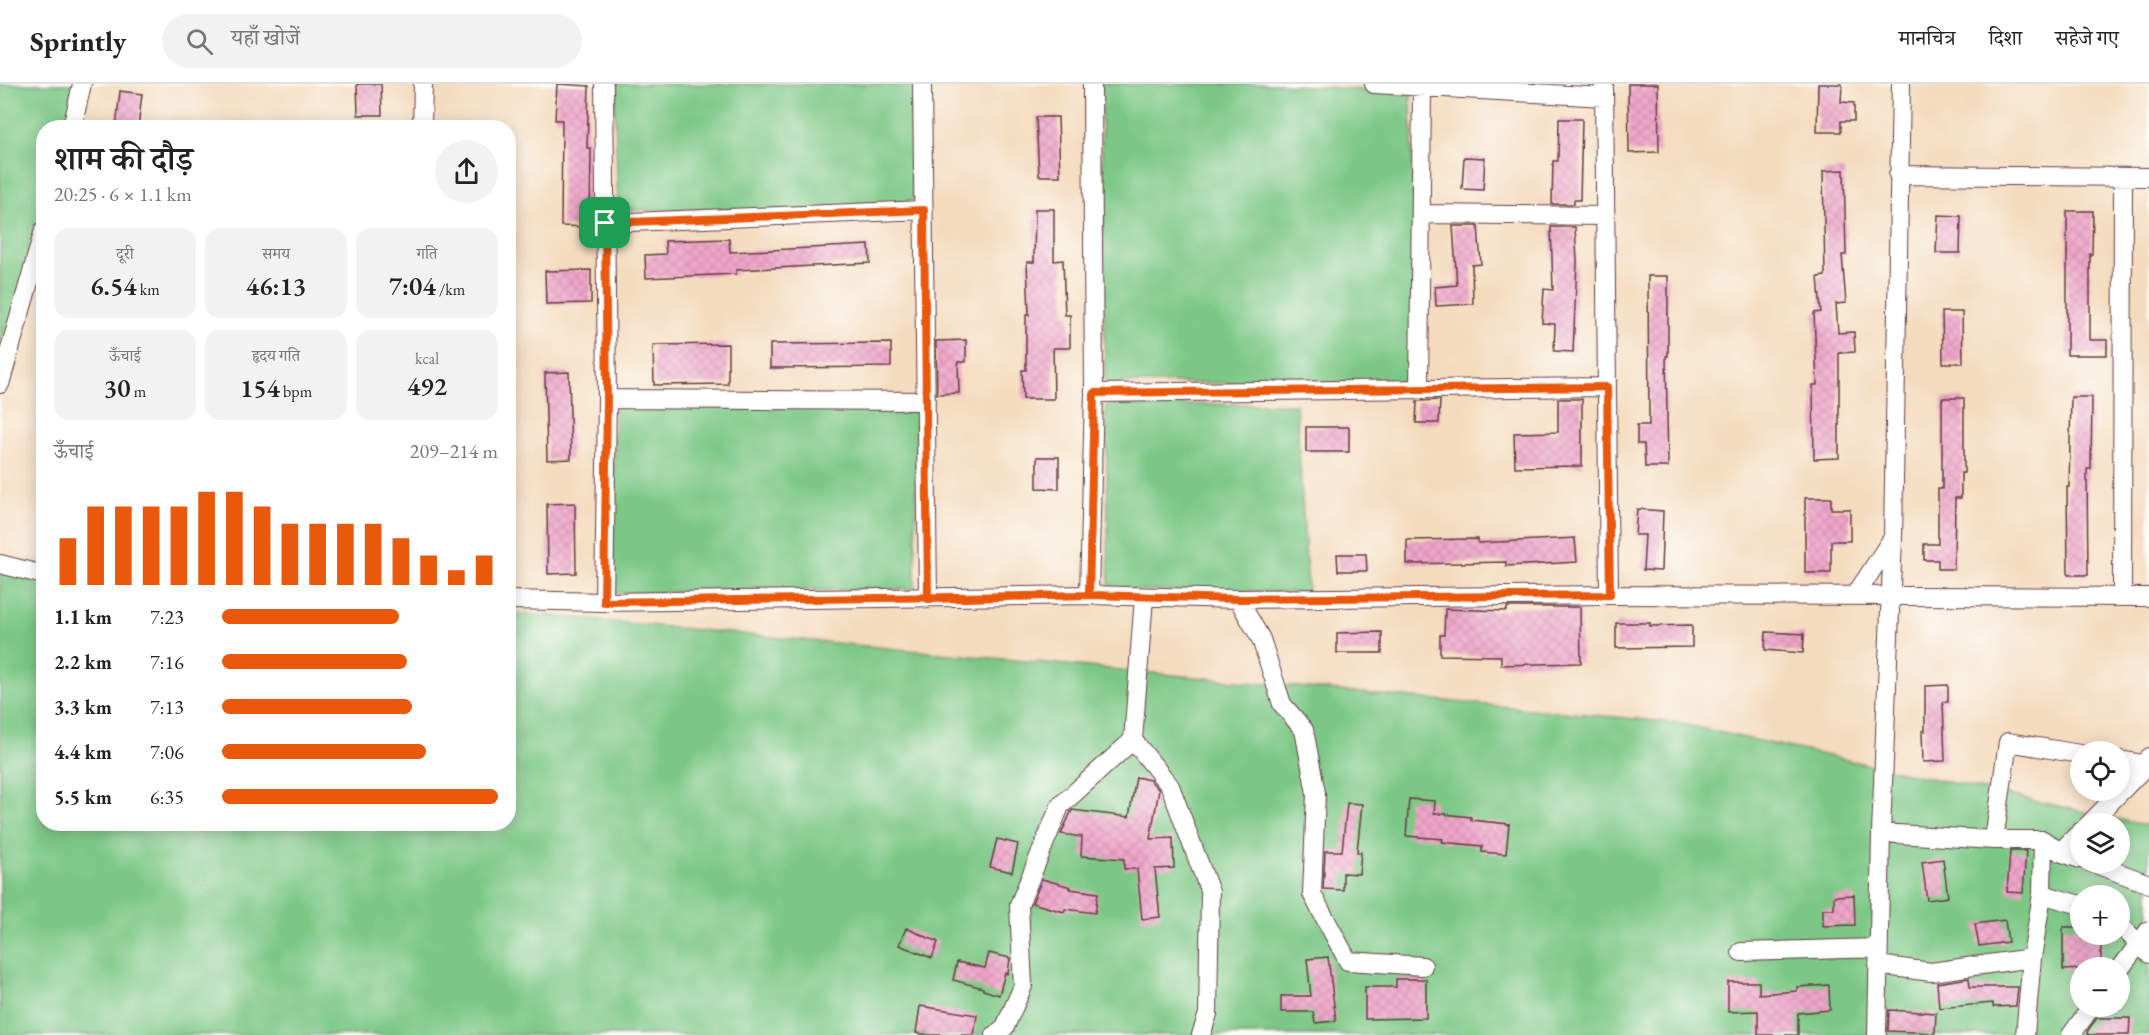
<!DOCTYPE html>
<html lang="hi">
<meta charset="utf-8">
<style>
:root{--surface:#fff;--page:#f2f2f2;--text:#222;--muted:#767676;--line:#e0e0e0;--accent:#ea580c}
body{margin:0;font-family:"EB Garamond","Noto Serif Devanagari",serif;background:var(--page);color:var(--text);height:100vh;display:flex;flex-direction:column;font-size:22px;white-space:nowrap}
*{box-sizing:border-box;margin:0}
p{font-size:20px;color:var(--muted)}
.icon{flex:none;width:33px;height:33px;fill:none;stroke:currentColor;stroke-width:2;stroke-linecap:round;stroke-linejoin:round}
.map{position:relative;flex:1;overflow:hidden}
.panel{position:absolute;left:36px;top:36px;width:480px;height:711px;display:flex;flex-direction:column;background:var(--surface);border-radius:24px;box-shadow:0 3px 15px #0003}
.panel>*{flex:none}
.fabs{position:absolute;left:2070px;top:657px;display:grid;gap:12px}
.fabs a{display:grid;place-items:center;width:60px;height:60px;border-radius:50%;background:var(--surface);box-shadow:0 3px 15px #0003;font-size:30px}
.pin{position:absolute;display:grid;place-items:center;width:51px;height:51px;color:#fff;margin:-26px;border-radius:12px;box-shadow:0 3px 9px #0006}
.round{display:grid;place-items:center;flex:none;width:63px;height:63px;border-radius:32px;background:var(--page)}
.head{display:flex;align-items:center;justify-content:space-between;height:102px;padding:0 18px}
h1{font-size:33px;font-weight:600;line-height:45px}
.metrics{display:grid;grid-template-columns:repeat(3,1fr);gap:9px;height:102px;padding:6px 18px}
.metrics div{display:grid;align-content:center;border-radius:15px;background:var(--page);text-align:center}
.metrics b{font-size:26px;font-weight:600}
.metrics small{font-size:16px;font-weight:400}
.metrics p{font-size:16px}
.chart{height:168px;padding:12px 18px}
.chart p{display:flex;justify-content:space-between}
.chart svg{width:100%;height:108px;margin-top:6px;stroke:var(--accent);stroke-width:6}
ul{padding:0 18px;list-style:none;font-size:20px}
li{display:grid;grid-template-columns:96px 72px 1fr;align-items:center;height:45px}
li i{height:15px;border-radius:8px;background:var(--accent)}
header{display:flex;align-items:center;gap:36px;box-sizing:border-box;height:84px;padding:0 30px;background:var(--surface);border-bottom:2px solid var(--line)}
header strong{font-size:28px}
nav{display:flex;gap:33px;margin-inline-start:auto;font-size:21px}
.search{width:420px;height:54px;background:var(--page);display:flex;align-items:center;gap:15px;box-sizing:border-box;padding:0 21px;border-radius:33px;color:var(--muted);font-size:22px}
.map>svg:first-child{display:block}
.grass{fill:#7bc785;stroke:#627358;stroke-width:1.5;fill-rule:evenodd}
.building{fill:url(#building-cross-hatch)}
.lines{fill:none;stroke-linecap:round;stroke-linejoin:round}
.minor-casing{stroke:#643b41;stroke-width:20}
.minor{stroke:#fff;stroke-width:18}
.route-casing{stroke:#fff;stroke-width:12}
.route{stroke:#ea580c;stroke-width:8}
</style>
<header>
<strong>Sprintly</strong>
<div class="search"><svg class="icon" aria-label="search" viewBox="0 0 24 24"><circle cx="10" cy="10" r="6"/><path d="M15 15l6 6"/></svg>यहाँ खोजें</div>
<nav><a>मानचित्र</a><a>दिशा</a><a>सहेजे गए</a></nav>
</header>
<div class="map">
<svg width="2149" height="951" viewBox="0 0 2149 951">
<defs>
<pattern id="building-cross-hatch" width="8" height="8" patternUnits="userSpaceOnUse" patternTransform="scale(1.5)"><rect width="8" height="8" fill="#efa6c9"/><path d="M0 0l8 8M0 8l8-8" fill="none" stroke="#ce8ead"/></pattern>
</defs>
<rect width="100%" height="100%" fill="#fdfcf7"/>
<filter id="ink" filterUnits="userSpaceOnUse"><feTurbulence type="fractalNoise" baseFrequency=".0167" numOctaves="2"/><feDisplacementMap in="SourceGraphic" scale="12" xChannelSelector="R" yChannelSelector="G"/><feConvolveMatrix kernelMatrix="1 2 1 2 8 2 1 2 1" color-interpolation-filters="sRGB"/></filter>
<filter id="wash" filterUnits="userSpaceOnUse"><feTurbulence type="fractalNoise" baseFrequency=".008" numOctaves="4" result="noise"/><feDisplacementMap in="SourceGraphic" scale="24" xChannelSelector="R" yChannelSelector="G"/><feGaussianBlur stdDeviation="1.35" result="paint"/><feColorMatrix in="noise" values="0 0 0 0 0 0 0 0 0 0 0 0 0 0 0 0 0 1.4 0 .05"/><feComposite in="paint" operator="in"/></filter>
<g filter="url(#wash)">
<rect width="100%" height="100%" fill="#f4dbbe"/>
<path class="grass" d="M0,0H78L67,43L44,44L43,130L0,292Z
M614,0H911L913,116L857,127L618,126Z
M1101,0H1283L1411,10L1417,299H1105Z
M917,319L915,505L612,509L615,321Z
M1296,320L1308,508L1109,506L1106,321Z
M0,480L43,484L44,740H508L509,528L1677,639L2149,742V951H0ZM2080,740H2120V778H2080ZM2080,812H2120V850H2080ZM2080,884H2120V922H2080Z"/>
<g id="blocks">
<path class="building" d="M357,0H381L382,31H358Z
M557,0L589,2L587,64H591L590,143L561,142L562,36H555Z
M1628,0H1658L1659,68L1629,69Z
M1818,0H1842L1841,18L1854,19V37H1841V48H1817Z
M120,7L142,10L138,44H116Z
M1036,33H1058L1060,92H1039Z
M1559,35H1582L1580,116H1574V120H1552L1553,77H1558Z
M1464,73L1485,74L1483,106L1462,105Z
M1844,86L1846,171H1842L1846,219L1836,220L1838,249L1854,248L1855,268L1839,269V374L1814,375L1813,301H1817L1814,229L1821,228L1818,193L1825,192L1823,87Z
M1035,125H1054V177L1063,176L1065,231H1070V264H1053L1054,315H1023L1022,286H1026V231H1029L1027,178H1034Z
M2067,127H2093L2092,170H2090V256H2107V271H2067Z
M1938,131L1961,132L1960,169H1936Z
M1453,142H1478L1481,180L1472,181L1473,220L1436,222L1435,203L1457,201Z
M1551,143H1575L1577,177L1573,268L1554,267L1555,240L1542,239L1544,205L1553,206Z
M729,155L730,168L869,161L870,179L736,186V190L646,194L645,171L666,170L665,157Z
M591,186V219L546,220L545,187Z
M1648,192H1668V272H1666L1668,383H1645L1644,360H1637V341H1649Z
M1942,228H1962L1963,279H1943Z
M966,256V278H958L959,309L937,310L936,257Z
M891,259V283L770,284V260Z
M728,260V300L654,301L653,261Z
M569,288L571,375L547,376L545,289Z
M2071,313H2092L2091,385H2087L2088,491H2068L2067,403H2069Z
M1942,314H1964V389H1961V414H1955L1954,485H1938V476H1924V460H1938V405H1942Z
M1558,315H1582V382L1515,383L1514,349L1558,348Z
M1440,316L1439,339H1416L1417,317Z
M1306,343H1349V368H1306Z
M1037,373H1059V405L1037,404Z
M1805,414H1831V425H1850V457H1831V489H1805Z
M575,419L576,489L548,490L547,420Z
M1637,425L1663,427L1661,487L1643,486L1645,451H1635Z
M1575,454L1577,478L1506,482V478L1407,480V456L1478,455V459Z
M1337,470H1366L1367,487H1338Z
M1507,523H1580L1581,579L1501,581V572L1440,571V551H1444L1445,525L1507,527Z
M1616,539H1650V542L1692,541V563L1616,564Z
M1382,548V569H1337V549Z
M1766,548L1804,550L1803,569L1765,566Z
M1948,601V618H1943L1945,677L1923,678L1922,647H1925V602Z
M1136,693L1150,696L1159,706L1150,755L1173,754L1174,784L1155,785L1160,833L1142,835L1137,785H1124V775L1081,772L1082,753L1061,750L1072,726L1129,733Z
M1409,715L1435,717L1434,729L1471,733V736L1509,740L1506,770L1482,768V762L1442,758L1443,755L1406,752Z
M1347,719L1362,720L1357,768H1361L1359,790L1343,789V806L1323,805L1325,767H1342Z
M997,755L1018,760L1012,788L990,783Z
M2010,767H2026L2023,809L2007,808Z
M1943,775L1948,813L1927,816L1922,778Z
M1042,795L1071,803L1070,805L1098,809L1095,829L1065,825L1064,828L1032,819Z
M1854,811L1855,841L1823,842V825H1834V812Z
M2005,836L2008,858L1979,862L1975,840Z
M2063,843H2080V850H2101V884L2063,886Z
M906,844L938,858L932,874L899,861Z
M989,869L1010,874L1008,890L1005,889L999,911L983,906V904L953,896L957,878L985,884Z
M1328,873L1336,937L1315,939L1313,928H1281V912H1311L1307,875Z
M1969,894L1970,903H2018L2016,922L1993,923V919L1939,924L1937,899Z
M1396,895H1426V934L1365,935V903H1396Z
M1728,898H1759V910L1797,907V903L1829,901L1830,926L1798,929V951H1758V927L1728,928Z
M920,922L977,931L974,951H931L916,949Z
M1889,926L1936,929L1935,949L1888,947Z
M2097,934H2130L2129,951H2088V946Z"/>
</g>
</g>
<g filter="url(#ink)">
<use href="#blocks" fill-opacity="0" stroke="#643b41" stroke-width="1.5"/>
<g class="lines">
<g class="minor-casing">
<path id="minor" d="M604,0L607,315L604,518
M922,0L928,515
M1374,0L1604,13
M1604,0L1609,511
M72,44L82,0
M422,44L423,0
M1898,91L2149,93
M1421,130L1605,132
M605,139L924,126
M0,300L44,146
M1419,306L1422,3
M1094,309L1607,303
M607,315L926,317
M0,480L44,491
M1089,511L1094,309L1092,0
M1855,512L1892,455
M1144,513L1133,656L1170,702L1210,808L1208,930L1201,951
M2122,513L2123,93
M1238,515L1261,555L1282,620L1304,646L1316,709L1312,810L1348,877L1423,882
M508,516L604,518L1089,511L1238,515L1609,511L2149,513
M2120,676L2149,681
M2089,740L2147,681L2149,673
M1881,749L1994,756H2043L2060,768L2080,775
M1994,756L2008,658L2080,670
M2060,768L2080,748
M2090,778L2149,800
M2042,810L2080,821
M2120,841L2149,870
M1741,868L1878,864
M1878,881L1931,888L2032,874
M2120,885L2149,846
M995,951L1005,943L1023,902L1019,821L1060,722L1133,656
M1877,951L1881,749L1893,454L1901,0
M2025,951L2032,874L2042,810L2043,756
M2071,951L2092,922"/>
</g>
<use href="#minor" class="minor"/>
</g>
</g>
<g class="lines" filter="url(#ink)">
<g class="route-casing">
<path id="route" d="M605,139L607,315L604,518L1089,511L1238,515L1610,511L1607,303L1094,309L1089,511L928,515L924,126L605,139"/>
</g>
<use href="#route" class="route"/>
</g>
</svg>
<div class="fabs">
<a><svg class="icon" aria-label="locate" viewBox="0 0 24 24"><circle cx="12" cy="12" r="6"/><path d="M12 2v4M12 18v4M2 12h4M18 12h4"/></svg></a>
<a><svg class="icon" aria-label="layers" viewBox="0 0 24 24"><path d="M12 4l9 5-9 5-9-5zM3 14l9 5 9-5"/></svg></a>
<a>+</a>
<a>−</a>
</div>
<div class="pin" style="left:605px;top:139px;background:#1e9e55"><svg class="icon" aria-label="arrive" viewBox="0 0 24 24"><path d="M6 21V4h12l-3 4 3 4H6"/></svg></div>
<section class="panel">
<div class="head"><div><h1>शाम की दौड़</h1><p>20:25 · 6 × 1.1 km</p></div><a class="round"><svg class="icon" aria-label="share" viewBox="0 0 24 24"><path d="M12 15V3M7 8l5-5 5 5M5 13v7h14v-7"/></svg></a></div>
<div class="metrics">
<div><p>दूरी</p><b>6.54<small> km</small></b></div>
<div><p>समय</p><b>46:13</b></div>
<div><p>गति</p><b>7:04<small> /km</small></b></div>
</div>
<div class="metrics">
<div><p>ऊँचाई</p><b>30<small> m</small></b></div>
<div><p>हृदय गति</p><b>154<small> bpm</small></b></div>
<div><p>kcal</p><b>492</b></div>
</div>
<div class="chart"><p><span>ऊँचाई</span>209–214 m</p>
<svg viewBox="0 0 160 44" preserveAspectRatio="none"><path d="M5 44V25M15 44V12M25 44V12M35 44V12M45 44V12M55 44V6M65 44V6M75 44V12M85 44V19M95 44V19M105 44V19M115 44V19M125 44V25M135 44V32M145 44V38M155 44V32"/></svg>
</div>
<ul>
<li><b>1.1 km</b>7:23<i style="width:64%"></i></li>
<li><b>2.2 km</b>7:16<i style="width:67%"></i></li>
<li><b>3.3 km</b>7:13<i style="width:69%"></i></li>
<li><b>4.4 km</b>7:06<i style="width:74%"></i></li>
<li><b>5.5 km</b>6:35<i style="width:100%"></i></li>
</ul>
</section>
</div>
